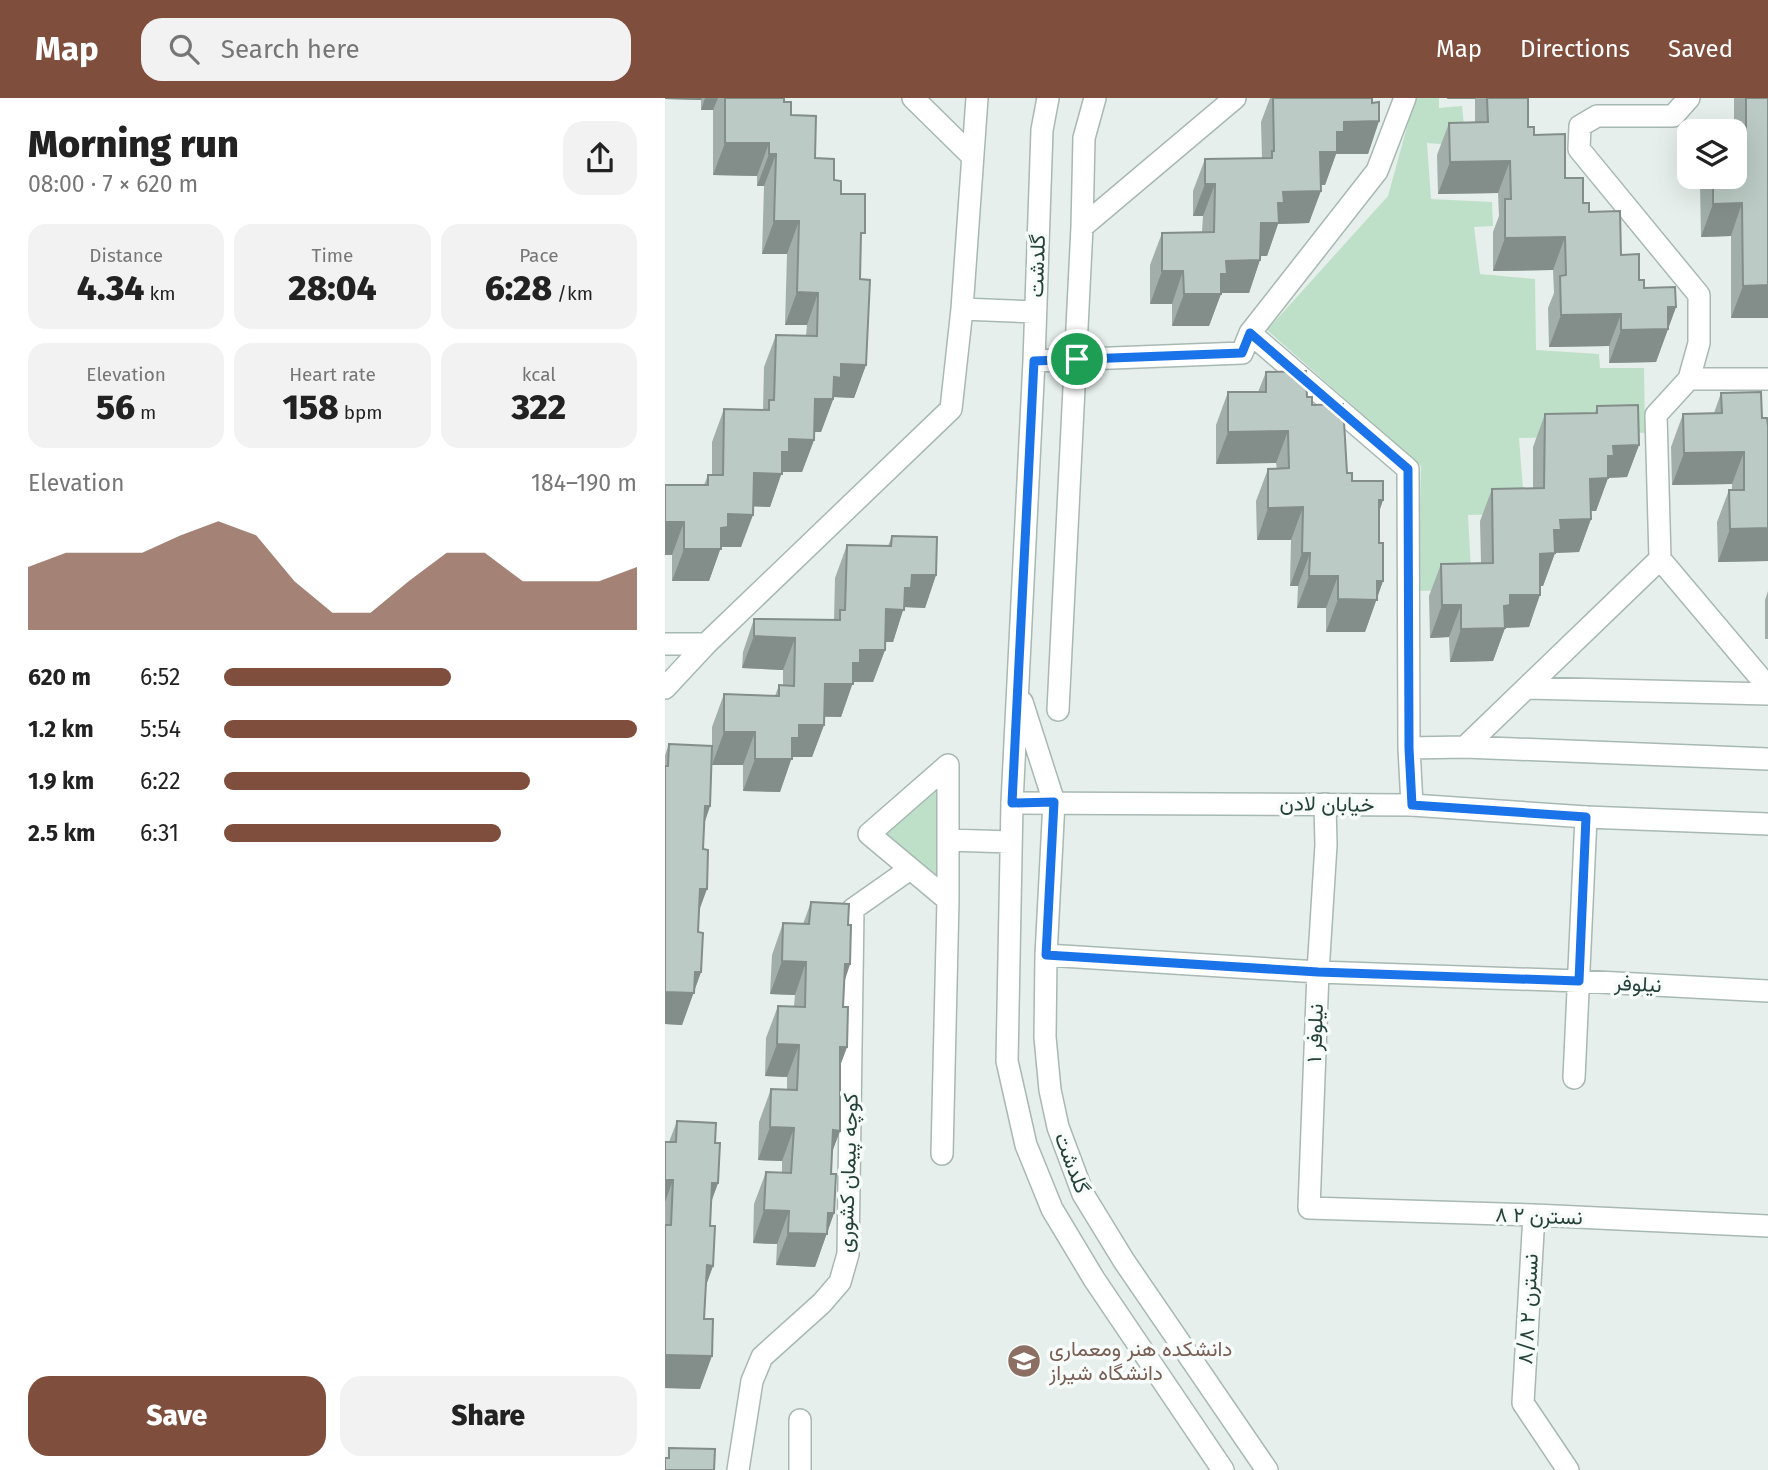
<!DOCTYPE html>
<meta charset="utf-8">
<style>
:root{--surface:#fff;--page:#f2f2f2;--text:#222;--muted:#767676;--accent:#804e3d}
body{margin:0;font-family:"Fira Sans",Vazirmatn,sans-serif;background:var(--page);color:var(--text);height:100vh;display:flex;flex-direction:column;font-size:26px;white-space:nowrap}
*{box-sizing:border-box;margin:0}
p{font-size:23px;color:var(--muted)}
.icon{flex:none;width:38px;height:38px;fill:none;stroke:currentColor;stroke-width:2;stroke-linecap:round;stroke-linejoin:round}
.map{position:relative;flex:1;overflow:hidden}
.drawer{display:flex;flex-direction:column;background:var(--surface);width:665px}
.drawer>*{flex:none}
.controls{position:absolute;left:1012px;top:21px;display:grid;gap:14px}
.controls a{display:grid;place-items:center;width:70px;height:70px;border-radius:14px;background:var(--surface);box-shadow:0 7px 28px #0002;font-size:35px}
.pin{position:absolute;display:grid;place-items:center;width:60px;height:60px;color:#fff;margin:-30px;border:4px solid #fff;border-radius:50%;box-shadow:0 2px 7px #0007}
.round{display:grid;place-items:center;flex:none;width:74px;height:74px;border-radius:21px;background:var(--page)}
.head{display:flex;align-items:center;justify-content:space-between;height:119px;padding:0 28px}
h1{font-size:38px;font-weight:800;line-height:52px}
.figures{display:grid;grid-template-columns:repeat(3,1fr);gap:10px;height:119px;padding:7px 28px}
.figures div{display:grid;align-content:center;border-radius:18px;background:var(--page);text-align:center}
.figures b{font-size:35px;font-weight:800}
.figures small{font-size:19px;font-weight:400}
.figures p{font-size:19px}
.chart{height:196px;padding:14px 28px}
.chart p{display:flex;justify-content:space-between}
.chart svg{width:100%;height:126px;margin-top:7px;fill:var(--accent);opacity:.7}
.action{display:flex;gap:14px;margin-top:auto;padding:14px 28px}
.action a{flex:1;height:80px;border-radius:21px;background:var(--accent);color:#fff;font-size:28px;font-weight:800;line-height:80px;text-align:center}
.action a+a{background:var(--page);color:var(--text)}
ul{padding:0 28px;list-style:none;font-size:23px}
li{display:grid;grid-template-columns:112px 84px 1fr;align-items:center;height:52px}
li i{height:18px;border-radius:9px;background:var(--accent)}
header{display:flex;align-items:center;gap:42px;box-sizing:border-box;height:98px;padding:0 35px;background:var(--accent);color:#fff}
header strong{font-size:33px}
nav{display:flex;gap:38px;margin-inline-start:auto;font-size:24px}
.search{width:490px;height:63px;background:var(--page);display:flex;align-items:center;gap:18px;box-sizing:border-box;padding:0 24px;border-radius:21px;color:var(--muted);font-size:26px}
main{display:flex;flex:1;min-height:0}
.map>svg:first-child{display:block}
.green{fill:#bfe0c8}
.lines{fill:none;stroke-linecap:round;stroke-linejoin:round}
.minor-casing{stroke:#a8b8b2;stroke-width:24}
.tertiary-casing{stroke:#a8b8b2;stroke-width:24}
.minor{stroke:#fff;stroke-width:21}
.tertiary{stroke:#fff;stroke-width:21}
.wall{fill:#a1aea9}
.shaded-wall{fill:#838d89}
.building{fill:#bbcac4;stroke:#838d89;stroke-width:2}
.route-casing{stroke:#fff;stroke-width:14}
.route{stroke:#1a73e8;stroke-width:9}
.labels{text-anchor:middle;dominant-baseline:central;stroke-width:7;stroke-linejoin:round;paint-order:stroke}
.street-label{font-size:21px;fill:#24423a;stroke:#f7fbf9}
.education-label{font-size:21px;fill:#785e54;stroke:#f7fbf9;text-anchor:start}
</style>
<header>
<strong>Map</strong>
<div class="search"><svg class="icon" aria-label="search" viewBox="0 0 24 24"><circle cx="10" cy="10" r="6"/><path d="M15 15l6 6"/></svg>Search here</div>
<nav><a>Map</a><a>Directions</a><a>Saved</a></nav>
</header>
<main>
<section class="drawer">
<div class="head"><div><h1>Morning run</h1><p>08:00 · 7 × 620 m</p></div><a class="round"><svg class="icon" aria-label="share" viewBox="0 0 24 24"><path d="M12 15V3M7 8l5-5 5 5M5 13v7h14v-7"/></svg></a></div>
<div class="figures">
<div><p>Distance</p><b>4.34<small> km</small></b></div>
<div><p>Time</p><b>28:04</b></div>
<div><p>Pace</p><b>6:28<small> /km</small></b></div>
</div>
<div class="figures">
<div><p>Elevation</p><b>56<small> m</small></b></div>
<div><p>Heart rate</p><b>158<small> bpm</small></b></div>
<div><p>kcal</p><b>322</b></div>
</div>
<div class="chart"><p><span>Elevation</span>184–190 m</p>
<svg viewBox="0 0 160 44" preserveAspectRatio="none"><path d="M0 44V22L10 17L20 17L30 17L40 11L50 6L60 11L70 27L80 38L90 38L100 27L110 17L120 17L130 27L140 27L150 27L160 22V44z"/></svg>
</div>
<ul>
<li><b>620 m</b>6:52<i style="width:55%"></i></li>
<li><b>1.2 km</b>5:54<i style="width:100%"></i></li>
<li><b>1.9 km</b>6:22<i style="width:74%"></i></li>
<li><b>2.5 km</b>6:31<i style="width:67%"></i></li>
</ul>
<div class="action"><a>Save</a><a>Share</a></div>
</section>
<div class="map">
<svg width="1103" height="1372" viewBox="0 0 1103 1372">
<rect width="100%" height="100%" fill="#e6efeb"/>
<path class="green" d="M750,0H774V10L797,8L801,48L762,45L766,101L827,104L828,128L809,129L815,176L870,181L871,252L934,256L935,270H979L980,335L921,333L901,339L854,340L860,416L803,417L807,491L753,493L756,368L602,232L723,98Z
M274,689L275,780L218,736Z"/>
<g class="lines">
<g class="minor-casing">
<path id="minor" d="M248,0L306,57
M383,0L377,32L369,263L347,705L342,963L361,1047L387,1111L429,1181L558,1372
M1024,0L1008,18H932L915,28L914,51L1034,197V245L1024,281L991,317L995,461L1103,589
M417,129L419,40L430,0
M297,211L370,214
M585,235L743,371L744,650L747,707
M369,263L577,255L585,235L712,73L740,0
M1024,281H1103
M0,546H41
M0,590L41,546L286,311L297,211L312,0
M862,590L1103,596
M357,604L389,704L381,857L380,939L385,992L393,1029L418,1096L459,1163L602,1372
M393,612L417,129L570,0
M800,649L995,461
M744,650L800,649L1103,661
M660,706L661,747L653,874L644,1110L869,1117L1103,1128
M283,742L346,744
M381,857L653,874L914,883L1103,893
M909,980L921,719
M277,1056L283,802L204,736L283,667V802
M869,1117L858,1305L903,1372
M73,1372L87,1283L97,1259L157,1205L175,1184L183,1156L188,811L245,771
M135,1372V1322"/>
</g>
<g class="tertiary-casing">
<path id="tertiary" d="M347,705L747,707L921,719L1103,726"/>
</g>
<use href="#minor" class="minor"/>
<use href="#tertiary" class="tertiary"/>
</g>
<path class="wall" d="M0,0H119V4L150,60L169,82L176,96L196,146L195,181L201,267L189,300L169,299L156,334H149V342L137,374H117L105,409L88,408L76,449H56L44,483H7V457H0V387H39L43,377H47V344L59,311L98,312L99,269L111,237H141L142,227H120L122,156H97L99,88H92V78L48,77V12H36V2L0,1Z
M605,0H707V5L714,23L703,56H671L660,87H656L644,125L613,126L602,158H596L584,195H556L544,228H507V206H485V167L497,135L537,134L538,118H528V93L540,61L597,60L596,24Z
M782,0H863V29L869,37L979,190L1011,209L991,264L944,265V248L884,249L883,210L889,195L888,172L828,173V134L834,118L833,95L773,96L772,57L784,25L810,24V1H782Z
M1069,0H1103V220H1066V138L1036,139L1035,86L1038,79H1069Z
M601,274L642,299L647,307L682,375L687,383L718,402L714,414V445L718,483L700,534H661V510H632L633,488H625L626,442H592L591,403L603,371H612L611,365L551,366V327L563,294H593Z
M1056,295L1097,320L1103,328V463L1053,464L1052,424L1064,392H1067V386L1007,387L1006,349L1018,316L1049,315Z
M932,308L974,347L962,379L943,380L931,413H926V421L914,454L890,455L878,488H875L864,529L840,530L828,563L785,564L784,539L765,540L764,498L776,466L816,465L815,423L827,391L868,390V349L880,316L930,315Z
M227,438L271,477L260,510L239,509L228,544H220V552L208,584H188L176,619H159V627L147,659H127L115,694L78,693V667H47L45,708L39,726L34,812L33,834L36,874L17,927L0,926V657L4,646L47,648V629L59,596L110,598L114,587H118V572L77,570L78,554L89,521L169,522L170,480L182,447L223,448Z
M1103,493V541H1100V502Z
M146,804L183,827L185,866L180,882L178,909L182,949L175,967V1033L167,1053L166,1076L169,1115L150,1169L111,1167L112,1146L88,1145L89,1106L101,1074L117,1075V1063L93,1062L94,1024L106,991L122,992V979L100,978L101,940L113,908H129L130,897L105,896L107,857L118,825L138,826Z
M12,1023L50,1045L53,1085L46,1105L45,1128L48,1168L41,1188L35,1291L0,1290V1044H4Z"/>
<path class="shaded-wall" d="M0,0H37L36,2L0,1Z
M40,0H53L48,12H36Z
M783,0H811L810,1H782Z
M714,23L703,56H671L660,87H643L655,54L679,24Z
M60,45H104L92,78L48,77Z
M104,56H111L99,88H92Z
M845,63L833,95L773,96L785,64Z
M540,86H550L538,118H528Z
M656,93L644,125L613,126L602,158H584L596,125L613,105L618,94Z
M1077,105L1066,138L1036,139L1048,106Z
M109,123H134L122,156H97Z
M900,139L888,172L828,173L840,140Z
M595,162L584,195H555L556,196L544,228H507L519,196L561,163Z
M497,173H518L507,206H485Z
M1103,187V220H1066L1078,188Z
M132,194L153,195L142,227H120Z
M1003,209H1011L991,264L944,265L956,232Z
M956,216L944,248L884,249L896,217Z
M176,266L201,267L189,300L169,299L156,334H138L150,301L169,279Z
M623,333L611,365L551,366L563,334Z
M124,341L149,342L137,374H117L105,409L77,408L89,375L117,354Z
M974,347L962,379L941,380H943L931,413H914L925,381L943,358L948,348Z
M1079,354L1067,386L1007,387L1019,355Z
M714,402H718L707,434Z
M638,409L626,442H592L603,410Z
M63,416L88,417L76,449H56L44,483H7L19,451Z
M926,421L914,454L887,455H890L878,488H863L875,456L895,422Z
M0,424H19L7,457H0Z
M1103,430V463L1053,464L1065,431Z
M637,455H645L633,488H625Z
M247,477H271L260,510L239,509L228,544H209L221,511Z
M644,478H673L661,510H632Z
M712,483H718L700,534H661L673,501Z
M845,497H875L864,529L837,530H840L828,563L785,564L796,531L839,508Z
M777,507H796L784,539L765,540Z
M89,538L130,540L118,572L77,570Z
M195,552H220L208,584H188L176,619L148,618L160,586L188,565Z
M134,627H159L147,659H127L115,694L78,693L90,661L127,640Z
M59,634H90L78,667H47Z
M40,708H45L34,741Z
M35,791H42L30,824Z
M117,863L141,864L130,897L105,896Z
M180,866H185L174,899Z
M30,874H36L17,927L0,926V894Z
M112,946L134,947L122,979L100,978Z
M175,949H182L170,982Z
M105,1029L129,1030L117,1063L93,1062Z
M168,1032L175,1033L163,1065Z
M0,1082H8L0,1104Z
M47,1085H53L41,1117Z
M99,1112L124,1113L112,1146L88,1145Z
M163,1115H169L150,1169L111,1167L123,1135Z
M42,1167L48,1168L36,1200Z
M2,1257L47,1258L35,1291L0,1290V1263Z"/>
<path class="building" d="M60,0H119V4H126V17L151,18L150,60L169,61V82L176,83V96H200V135H196L195,181L205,182L201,267L176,266V280L169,279L168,301H150L149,342L124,341V354H117V376L89,375L88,417L63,416V429L56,430V451H19V424H0V387H43V377H58L59,311L104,312V302H109L111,237L152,238L153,195L132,194L134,123H109L111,56H104V45H60Z
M608,0H707V5L714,4V23L679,24V34H672V54H655L656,93L618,94L619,105H613L614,125H596L595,162L561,163L562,176H556V196H519L518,173H497V135L549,134L550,86H540V61L607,60V53H609Z
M822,0H863V29H869V37L900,36V80H918V105H924V114L955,113L956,157L974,156V182H979V190L1010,189L1011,209H1003V231L956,232V216L896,217L895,178L901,177L900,139L840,140V101H846L845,63L785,64L784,25L823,24Z
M1081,0H1103V187L1078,188L1077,105L1048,106V79H1069V53H1076V44H1081Z
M641,273L642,299H647V307L678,306L682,375H687V383H718V402H714V445H718V483H712V502L673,501V478H644L645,455H637L638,409L603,410V371L624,370L623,333L563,334V294H601V274Z
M1096,294L1097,320H1102L1103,328V430L1065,431L1064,392H1079V354L1019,355L1018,316L1057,315L1056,295Z
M973,307L974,347L948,348L949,358H943V380L925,381L926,421L895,422L896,432H889L890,455L875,456V497H845V507L839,508L840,530L796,531V507H777L776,466L828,465L827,391L879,390L880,316L932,315V308Z
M227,438L272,439L271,477H247L246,490H240L239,512L221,511L220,552H195V565H188V586H160L159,627H134V640H127V661H90V634H59V596L114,598V587L129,588L130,540L89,538V521L175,522V512H180L182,447L226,448Z
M4,646L47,648L45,708H40L38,751L43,752L42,791H35L33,834L38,835L36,874H30L29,895L0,894V668H3Z
M146,804L184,806L183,827H186L185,866H180L178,909H183L182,949H175V1033L168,1032L166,1076H171L169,1115H163L162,1136L123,1135L124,1113L99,1112L101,1074L126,1075L129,1030L105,1029L106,991L132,992L134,947L112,946L113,908L140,909L141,864L117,863L118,825L144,826Z
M12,1023L51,1025L50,1045H55L53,1085H47L45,1128H50L48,1168L42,1167L39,1221H48L47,1258L2,1257V1267H0V1127H6L8,1082H0V1044H11Z
M4,1350L50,1351L49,1372H0V1360H4Z"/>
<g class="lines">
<g class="route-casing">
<path id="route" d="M585,235L743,371L744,650L747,707L921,719L914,883L653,874L381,857L389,704L347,705L369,263L577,255Z"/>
</g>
<use href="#route" class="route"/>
</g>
<defs>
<g id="university-disc" transform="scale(1.75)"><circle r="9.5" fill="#8d6e63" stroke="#f7fbf9"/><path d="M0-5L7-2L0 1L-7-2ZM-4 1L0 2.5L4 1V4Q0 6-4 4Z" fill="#fff"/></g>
</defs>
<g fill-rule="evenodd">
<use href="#university-disc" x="359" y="1263"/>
</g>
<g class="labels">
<g class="street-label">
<text transform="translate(372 168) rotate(-88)">گلدشت</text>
<text transform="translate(662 706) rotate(1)">خیابان لادن</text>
<text transform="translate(973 886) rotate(3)">نیلوفر</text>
<text transform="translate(650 935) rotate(-88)">۱ نیلوفر</text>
<text transform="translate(407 1065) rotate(69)">گلدشت</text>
<text transform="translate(183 1075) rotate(-88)">کوچه پیمان کشوری</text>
<text transform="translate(874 1118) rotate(2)">۸ نسترن ۲</text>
<text transform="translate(863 1211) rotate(-87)">۸/۸ نسترن ۲</text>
</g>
<g class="education-label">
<text x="384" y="1251">دانشکده هنر‌ ومعماری<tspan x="384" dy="24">دانشگاه شیراز</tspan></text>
</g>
</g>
</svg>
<div class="controls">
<a><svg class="icon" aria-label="layers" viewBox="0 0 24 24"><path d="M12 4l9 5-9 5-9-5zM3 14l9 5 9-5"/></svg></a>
</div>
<div class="pin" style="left:412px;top:261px;background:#1e9e55"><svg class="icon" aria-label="arrive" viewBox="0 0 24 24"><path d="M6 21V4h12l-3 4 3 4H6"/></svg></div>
</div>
</main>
